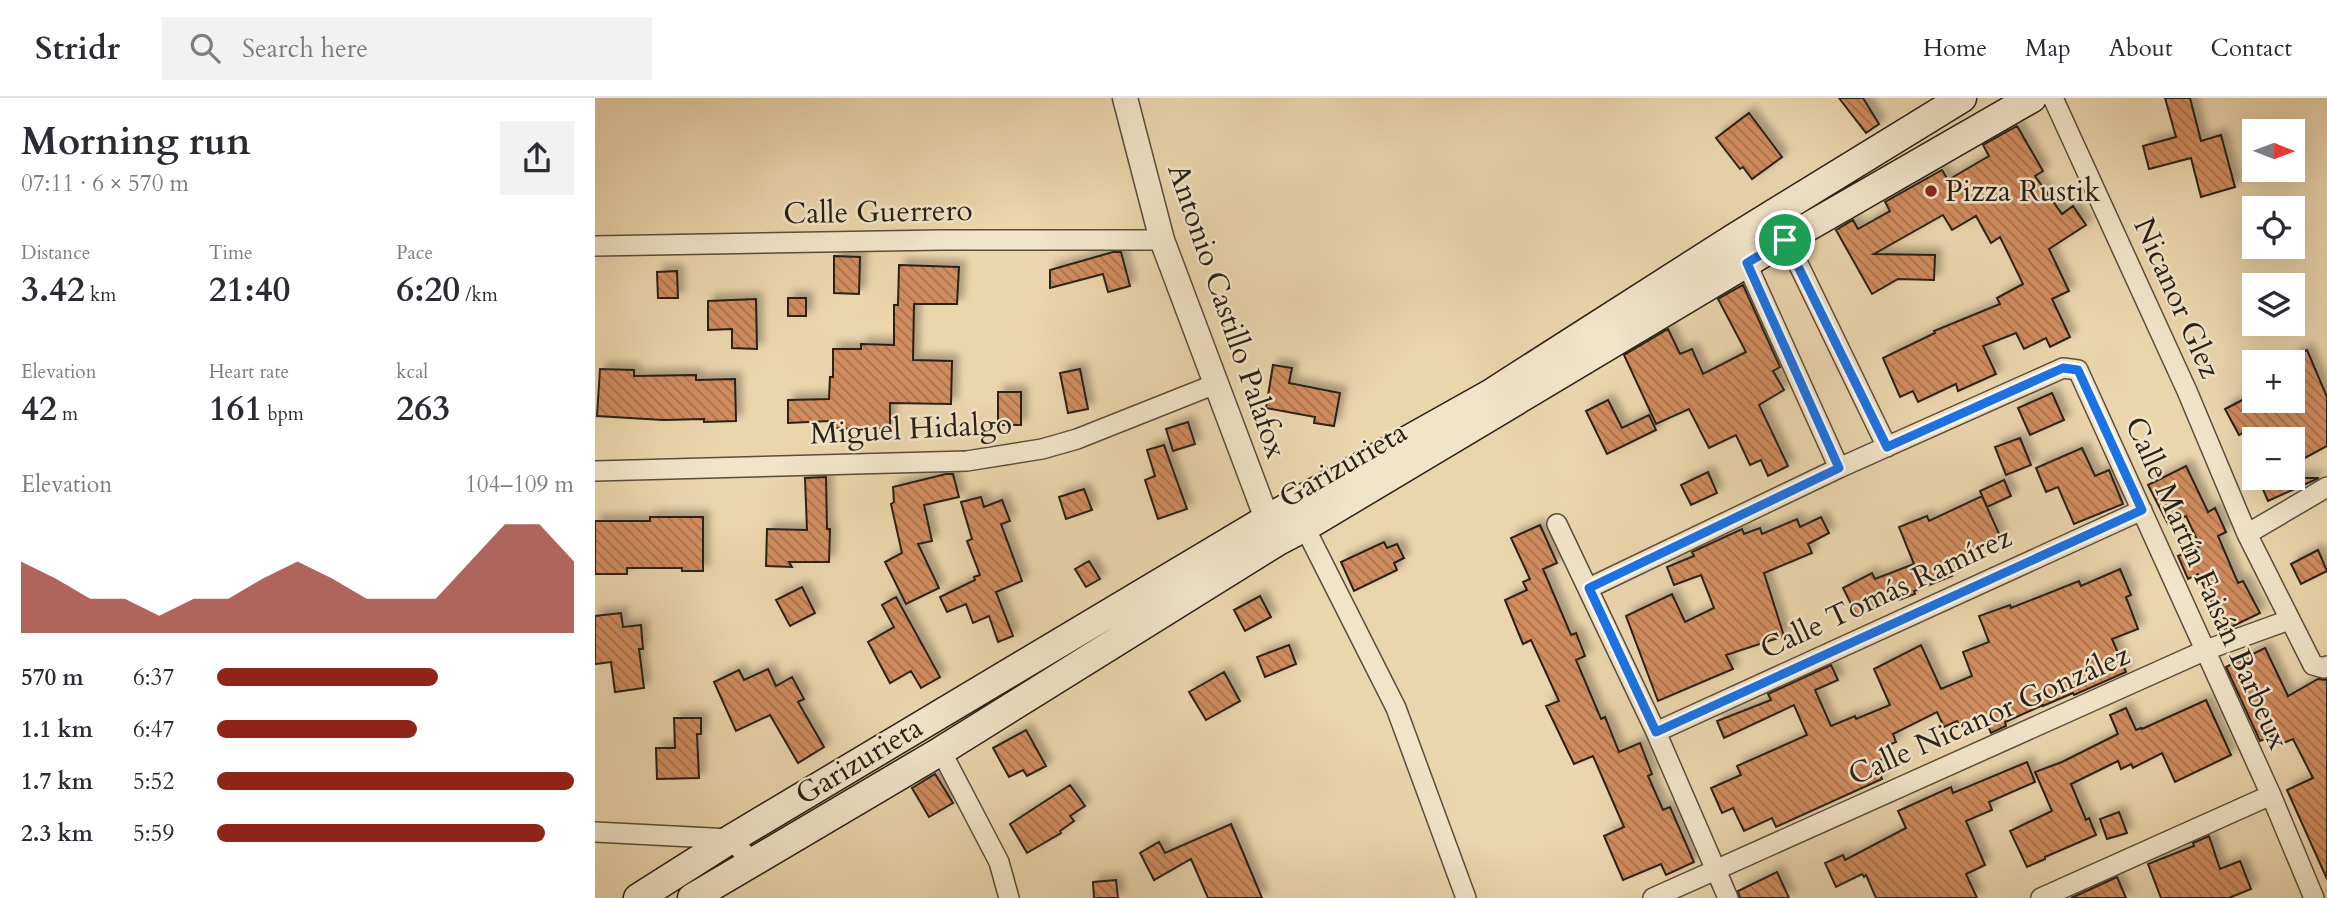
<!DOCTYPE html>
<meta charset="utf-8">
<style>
:root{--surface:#fff;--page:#f2f2f3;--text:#2b2b33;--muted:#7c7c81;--line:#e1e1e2;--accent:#8f2418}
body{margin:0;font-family:Cardo,serif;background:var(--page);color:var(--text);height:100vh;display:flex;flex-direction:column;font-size:26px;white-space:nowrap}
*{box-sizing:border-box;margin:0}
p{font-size:23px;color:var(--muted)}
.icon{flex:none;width:38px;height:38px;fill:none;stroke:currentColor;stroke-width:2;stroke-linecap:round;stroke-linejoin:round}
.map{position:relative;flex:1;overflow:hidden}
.drawer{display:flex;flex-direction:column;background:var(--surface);width:595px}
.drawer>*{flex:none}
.needle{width:46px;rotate:91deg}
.buttons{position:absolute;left:1647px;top:21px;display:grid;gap:14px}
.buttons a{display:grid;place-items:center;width:63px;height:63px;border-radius:0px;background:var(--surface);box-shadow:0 7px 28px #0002;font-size:35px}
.pin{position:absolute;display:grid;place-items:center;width:60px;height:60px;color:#fff;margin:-30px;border:4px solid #fff;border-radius:50%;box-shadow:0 2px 7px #0007}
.round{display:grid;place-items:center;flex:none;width:74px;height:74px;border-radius:0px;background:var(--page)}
.overview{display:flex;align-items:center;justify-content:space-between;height:119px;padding:0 21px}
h1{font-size:38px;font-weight:700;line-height:52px}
.stats{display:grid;grid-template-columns:repeat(3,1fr);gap:10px;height:119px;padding:7px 21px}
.stats div{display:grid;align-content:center}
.stats b{font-size:35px;font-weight:700}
.stats small{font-size:19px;font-weight:400}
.stats p{font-size:19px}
.chart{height:196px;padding:14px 21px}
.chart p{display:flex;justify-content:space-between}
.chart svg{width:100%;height:126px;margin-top:7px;fill:var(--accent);opacity:.7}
ul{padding:0 21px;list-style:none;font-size:23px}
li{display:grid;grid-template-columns:112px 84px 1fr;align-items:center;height:52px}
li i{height:18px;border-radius:9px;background:var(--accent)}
header{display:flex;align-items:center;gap:42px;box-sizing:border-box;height:98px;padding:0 35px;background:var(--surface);border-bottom:2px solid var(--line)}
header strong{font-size:33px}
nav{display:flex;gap:38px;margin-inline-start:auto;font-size:24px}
.search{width:490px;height:63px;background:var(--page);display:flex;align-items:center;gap:18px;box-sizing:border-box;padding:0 24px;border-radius:0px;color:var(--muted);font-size:26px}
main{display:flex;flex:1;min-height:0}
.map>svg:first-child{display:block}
.building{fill:url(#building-back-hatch);stroke:#292016;stroke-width:2;filter:url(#shadow)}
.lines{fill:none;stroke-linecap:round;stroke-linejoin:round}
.minor-casing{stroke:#5a4d3c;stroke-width:22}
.tertiary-casing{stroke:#5a4d3c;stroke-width:27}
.secondary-casing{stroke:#292016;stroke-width:31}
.minor{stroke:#f2e4c9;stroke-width:19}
.tertiary{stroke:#f2e4c9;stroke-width:24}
.secondary{stroke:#f2e4c9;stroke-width:28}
.route-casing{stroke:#fff;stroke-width:14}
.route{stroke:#1a73e8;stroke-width:9}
.poi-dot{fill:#8f2418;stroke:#f2e4c9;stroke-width:2.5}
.labels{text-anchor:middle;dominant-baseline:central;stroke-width:5;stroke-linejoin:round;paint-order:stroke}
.poi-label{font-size:30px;fill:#292016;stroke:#f2e4c9;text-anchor:start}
.street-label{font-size:30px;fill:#292016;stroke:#f2e4c9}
</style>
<header>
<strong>Stridr</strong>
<div class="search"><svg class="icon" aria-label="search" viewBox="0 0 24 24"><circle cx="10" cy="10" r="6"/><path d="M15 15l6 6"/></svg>Search here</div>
<nav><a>Home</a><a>Map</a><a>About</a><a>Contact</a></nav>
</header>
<main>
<section class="drawer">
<div class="overview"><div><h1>Morning run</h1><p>07:11 · 6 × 570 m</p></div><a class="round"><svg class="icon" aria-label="share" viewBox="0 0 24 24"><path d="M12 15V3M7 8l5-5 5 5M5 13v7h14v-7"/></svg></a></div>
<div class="stats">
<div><p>Distance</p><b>3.42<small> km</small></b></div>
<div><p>Time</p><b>21:40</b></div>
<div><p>Pace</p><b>6:20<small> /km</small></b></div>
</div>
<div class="stats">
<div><p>Elevation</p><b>42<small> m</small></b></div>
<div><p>Heart rate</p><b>161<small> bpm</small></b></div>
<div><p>kcal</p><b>263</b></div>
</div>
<div class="chart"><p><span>Elevation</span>104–109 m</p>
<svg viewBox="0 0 160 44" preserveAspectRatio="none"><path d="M0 44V19L10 25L20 32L30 32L40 38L50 32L60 32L70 25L80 19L90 25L100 32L110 32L120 32L130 19L140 6L150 6L160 19V44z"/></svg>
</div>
<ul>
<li><b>570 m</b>6:37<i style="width:62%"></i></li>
<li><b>1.1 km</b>6:47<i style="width:56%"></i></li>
<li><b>1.7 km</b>5:52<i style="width:100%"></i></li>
<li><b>2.3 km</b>5:59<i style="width:92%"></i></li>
</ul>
</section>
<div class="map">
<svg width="1732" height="800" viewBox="0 0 1732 800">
<defs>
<pattern id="building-back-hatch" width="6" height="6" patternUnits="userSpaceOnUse" patternTransform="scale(1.75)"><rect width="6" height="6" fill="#d08c5f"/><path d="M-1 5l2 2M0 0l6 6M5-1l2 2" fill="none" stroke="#a9724d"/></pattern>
<filter id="shadow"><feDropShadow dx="6" dy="-6" stdDeviation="3.5" flood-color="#0004"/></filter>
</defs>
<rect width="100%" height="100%" fill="#ebd5ac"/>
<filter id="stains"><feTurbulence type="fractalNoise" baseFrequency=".00286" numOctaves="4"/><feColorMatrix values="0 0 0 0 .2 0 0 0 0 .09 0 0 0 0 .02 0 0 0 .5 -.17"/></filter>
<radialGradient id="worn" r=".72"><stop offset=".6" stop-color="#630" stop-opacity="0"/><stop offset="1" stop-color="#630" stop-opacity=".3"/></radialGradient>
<path class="building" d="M1244,0H1268L1284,26L1271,35Z
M1570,0H1595L1606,43L1626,37L1640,89L1606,99L1596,60L1554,71L1548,48L1581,39Z
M1154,15L1187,59L1157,81L1148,69L1145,71L1121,40Z
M1422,28L1448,73L1440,78L1467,116L1478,108L1491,127L1454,151L1474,193L1457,201L1475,239L1455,249L1451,240L1429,251L1421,235L1388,248L1401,276L1363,293L1361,286L1323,304L1318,293L1305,299L1288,260L1340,235L1339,233L1405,206L1402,200L1428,186L1405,139L1396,145L1381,118L1357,132L1348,117L1279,156L1340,157L1339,182L1303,181L1277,196L1241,132L1258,122L1263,131L1295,113L1290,104L1347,72L1353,82L1394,58L1388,47Z
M518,154H526L535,188L513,194L508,176L455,190V172Z
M239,158L265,159L264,196L239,195Z
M304,167L364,169L362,206H319L318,262L357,263L356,306L295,305V332L234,330V323L193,325V302L234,301L235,279H238V251H266V246L299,247V207H303Z
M82,173L83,200H63L62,174Z
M1148,187L1185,269L1178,273L1189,292L1164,307L1193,368L1173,378L1166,362L1155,367L1141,337L1114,350L1094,311L1061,326L1029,257L1073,231L1085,256L1097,251L1108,276L1151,254L1123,201Z
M193,200H211V218H193Z
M161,201L162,251L137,250V231L113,232V203Z
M1712,252L1732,299V348L1710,360L1698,341H1660L1654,331L1644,337L1630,311L1659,296V303H1698V258Z
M678,267L697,270L694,285L745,295L739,328L719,325L720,319L671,310Z
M5,271L39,272V278L101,277V282L140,281L141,323L109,324V321L68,322L2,318Z
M485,271L493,311L473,315L465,275Z
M403,294H426V327H403Z
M1457,295L1469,322L1435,337L1423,310Z
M1013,302L1027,330L1054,317L1061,332L1012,356L991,313Z
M593,324L600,346L578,353L571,331Z
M1425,340L1436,367L1411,377L1400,349Z
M569,347L592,411L563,421L550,382L560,378L552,352Z
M1487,350L1500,378L1514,372L1528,406L1479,426L1463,389L1451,394L1441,370Z
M1591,368L1613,414L1620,410L1631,434L1623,438L1643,485L1648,483L1665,515L1630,532L1603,476L1593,481L1583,458L1605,448L1591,418L1573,426L1553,387Z
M1113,374L1122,395L1096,407L1086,387Z
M351,376H358L364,399L329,407L337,443L323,446L344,490L311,506L290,464L307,455L296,406L299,404L298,389Z
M231,379L232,431H235L234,464H194L197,469L171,468L172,431L212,432L210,380Z
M1663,380H1724L1673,403Z
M1409,382L1416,398L1392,409L1385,393Z
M489,391L497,412L471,421L464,399Z
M1387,398L1405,438L1351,463L1357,478L1319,493L1320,496L1304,502L1302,498L1262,518L1248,490L1277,475L1280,481L1319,466L1304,429L1332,418L1334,423Z
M386,399L389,409L407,402L415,423L406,426L427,483L401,494L418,538L403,544L394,518L378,525L371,506L352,514L345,499L380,482L379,479L385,477L372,443L377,441L366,404Z
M55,419H108V473H87V470H32V476H0V423H55Z
M1226,419L1234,435L1213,446L1217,455L1169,475L1189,538L1131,557L1138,571L1063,603L1031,518L1077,496L1090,524L1119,510L1106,477L1079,487L1072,469L1099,458L1097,454L1147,431L1149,436L1165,430L1167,436L1202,421L1205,429Z
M945,427L962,465L948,471L976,537L981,535L990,558L981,562L1006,621L1010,619L1024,654L1045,645L1057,676L1053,678L1068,712L1075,709L1099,764L1071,777L1066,766L1028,782L1009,738L1029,729L998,658L979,666L951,608L964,603L936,542L928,546L910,502L932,492L928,484L935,481L916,440Z
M789,444L792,450L802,446L809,460L799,465L802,472L759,493L746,464Z
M1723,452L1732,473L1706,486L1696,466Z
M494,463L505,481L491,489L480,471Z
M1525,471L1536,497L1531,499L1543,531L1517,541L1531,574L1479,597L1478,595L1448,608V607L1410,624L1411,628L1396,635L1388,617L1364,627L1362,623L1349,629L1342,614L1298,636L1301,644L1284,651L1288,661L1280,664L1287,681L1181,729L1177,720L1149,733L1138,710L1127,715L1116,690L1146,677L1142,668L1212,637L1199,607L1129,640L1122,623L1176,602L1173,596L1236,567L1243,582L1220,592L1236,628L1260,618L1261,621L1295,607L1279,571L1326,547L1346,591L1377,578L1368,554L1394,544L1384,518L1415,507L1416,510L1484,483L1486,488Z
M207,489L220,515L195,528L181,502Z
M665,498L676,519L650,533L639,512Z
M301,499L345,579L326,590L316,573L295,585L273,544L299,529L287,507Z
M26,515L28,529L46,527L48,551H44L49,590L20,594L16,564L0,566V518Z
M694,547L701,566L670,579L662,559Z
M1670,550L1693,598L1723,581L1732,582V781L1692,692L1718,680L1698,641L1686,646L1682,636L1665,643L1631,569Z
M173,571L181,588L197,579L209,601L203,604L229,649L203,665L175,617L141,633L119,584L144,572L149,582Z
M629,574L645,603L611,622L594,594Z
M1611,602L1636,657L1580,684L1567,655L1538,670L1536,666L1526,671L1523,663L1476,686L1491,722L1494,720L1501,737L1450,759V761L1432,769L1415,733L1457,713L1440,674L1467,664L1523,636L1515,617L1531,610L1541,632L1546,630L1547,631Z
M79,620H106V636H102L104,680L62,681L61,650H80Z
M431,632L451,668L432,678L428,672L414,679L398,650Z
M1432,664L1440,684L1394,704L1397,712L1371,723L1390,767L1371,776L1382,800H1281L1271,777L1269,779L1267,776L1241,789L1230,765L1248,757L1250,762L1311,730L1303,713L1356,689L1358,695Z
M340,676L358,705L334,719L317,690Z
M475,687L490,708L475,718L479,723L465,733L466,735L432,755L415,726Z
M1524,714L1532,735L1512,741L1505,721Z
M636,726L667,800H613L596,761L559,782L545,755L564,744L570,755Z
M1614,738L1625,771L1645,763L1656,791L1634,800H1566L1553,766L1599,748L1598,745Z
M1182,774L1194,800H1145L1143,793Z
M1522,779L1531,800H1476Z
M521,782L523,800H499L498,784Z"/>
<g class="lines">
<g class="minor-casing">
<path id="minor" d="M1458,0L1592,293L1652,436L1718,567L1729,570L1732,568
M1179,116L1292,349
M0,148L346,142H567
M1146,153L1244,370
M0,373L372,363L447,351L482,341L623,285
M705,420L801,610L871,800
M962,426L1061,634L1133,800
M1652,436L1732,389
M994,490L1244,370L1468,270L1483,272L1676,697L1719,800
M1061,634L1547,412
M346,653L404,764L414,800
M0,734L136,741L158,765
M1058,800L1611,552L1694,522
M1446,800L1676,697"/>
</g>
<g class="tertiary-casing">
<path id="tertiary" d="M530,0L567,142L672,421L680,436"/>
</g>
<g class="secondary-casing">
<path id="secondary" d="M43,800L136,741L672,421L895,296L1139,140L1367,0
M97,800L346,653L683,443L710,429L1190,142L1437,0"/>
</g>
<use href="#minor" class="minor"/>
<use href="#tertiary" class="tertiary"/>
<use href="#secondary" class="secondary"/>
</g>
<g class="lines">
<g class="route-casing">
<path id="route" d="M1190,142L1292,349L1468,270L1483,272L1547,412L1061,634L994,490L1244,370L1152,165Z"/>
</g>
<use href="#route" class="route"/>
</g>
<circle class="poi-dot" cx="1336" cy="93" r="7"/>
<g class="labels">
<g class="poi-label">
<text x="1350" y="93">Pizza Rustik</text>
</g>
<g class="street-label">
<text transform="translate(283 114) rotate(-1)">Calle Guerrero</text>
<text transform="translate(1582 200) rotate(66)">Nicanor Glez</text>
<text transform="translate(632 213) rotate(71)">Antonio Castillo Palafox</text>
<text transform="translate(316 331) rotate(-3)">Miguel Hidalgo</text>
<text transform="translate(748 367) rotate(-30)">Garizurieta</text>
<text transform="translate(1612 485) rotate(66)">Calle Martín Faisán Barbeux</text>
<text transform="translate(1291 495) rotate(-25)">Calle Tomás Ramírez</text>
<text transform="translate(1394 617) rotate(-24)">Calle Nicanor González</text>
<text transform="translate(264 663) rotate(-31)">Garizurieta</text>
</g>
</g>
<rect width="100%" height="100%" filter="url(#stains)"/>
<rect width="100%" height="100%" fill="url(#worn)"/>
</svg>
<div class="buttons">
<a><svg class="needle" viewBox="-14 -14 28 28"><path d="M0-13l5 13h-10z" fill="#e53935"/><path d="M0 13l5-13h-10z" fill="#7c7c81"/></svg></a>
<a><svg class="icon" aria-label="locate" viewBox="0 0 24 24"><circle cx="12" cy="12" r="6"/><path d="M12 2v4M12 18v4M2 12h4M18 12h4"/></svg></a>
<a><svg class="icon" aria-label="layers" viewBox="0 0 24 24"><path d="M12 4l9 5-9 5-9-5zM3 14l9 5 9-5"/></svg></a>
<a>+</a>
<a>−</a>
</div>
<div class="pin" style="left:1190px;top:142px;background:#1e9e55"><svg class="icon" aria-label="arrive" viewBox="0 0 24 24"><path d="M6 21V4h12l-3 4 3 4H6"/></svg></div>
</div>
</main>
